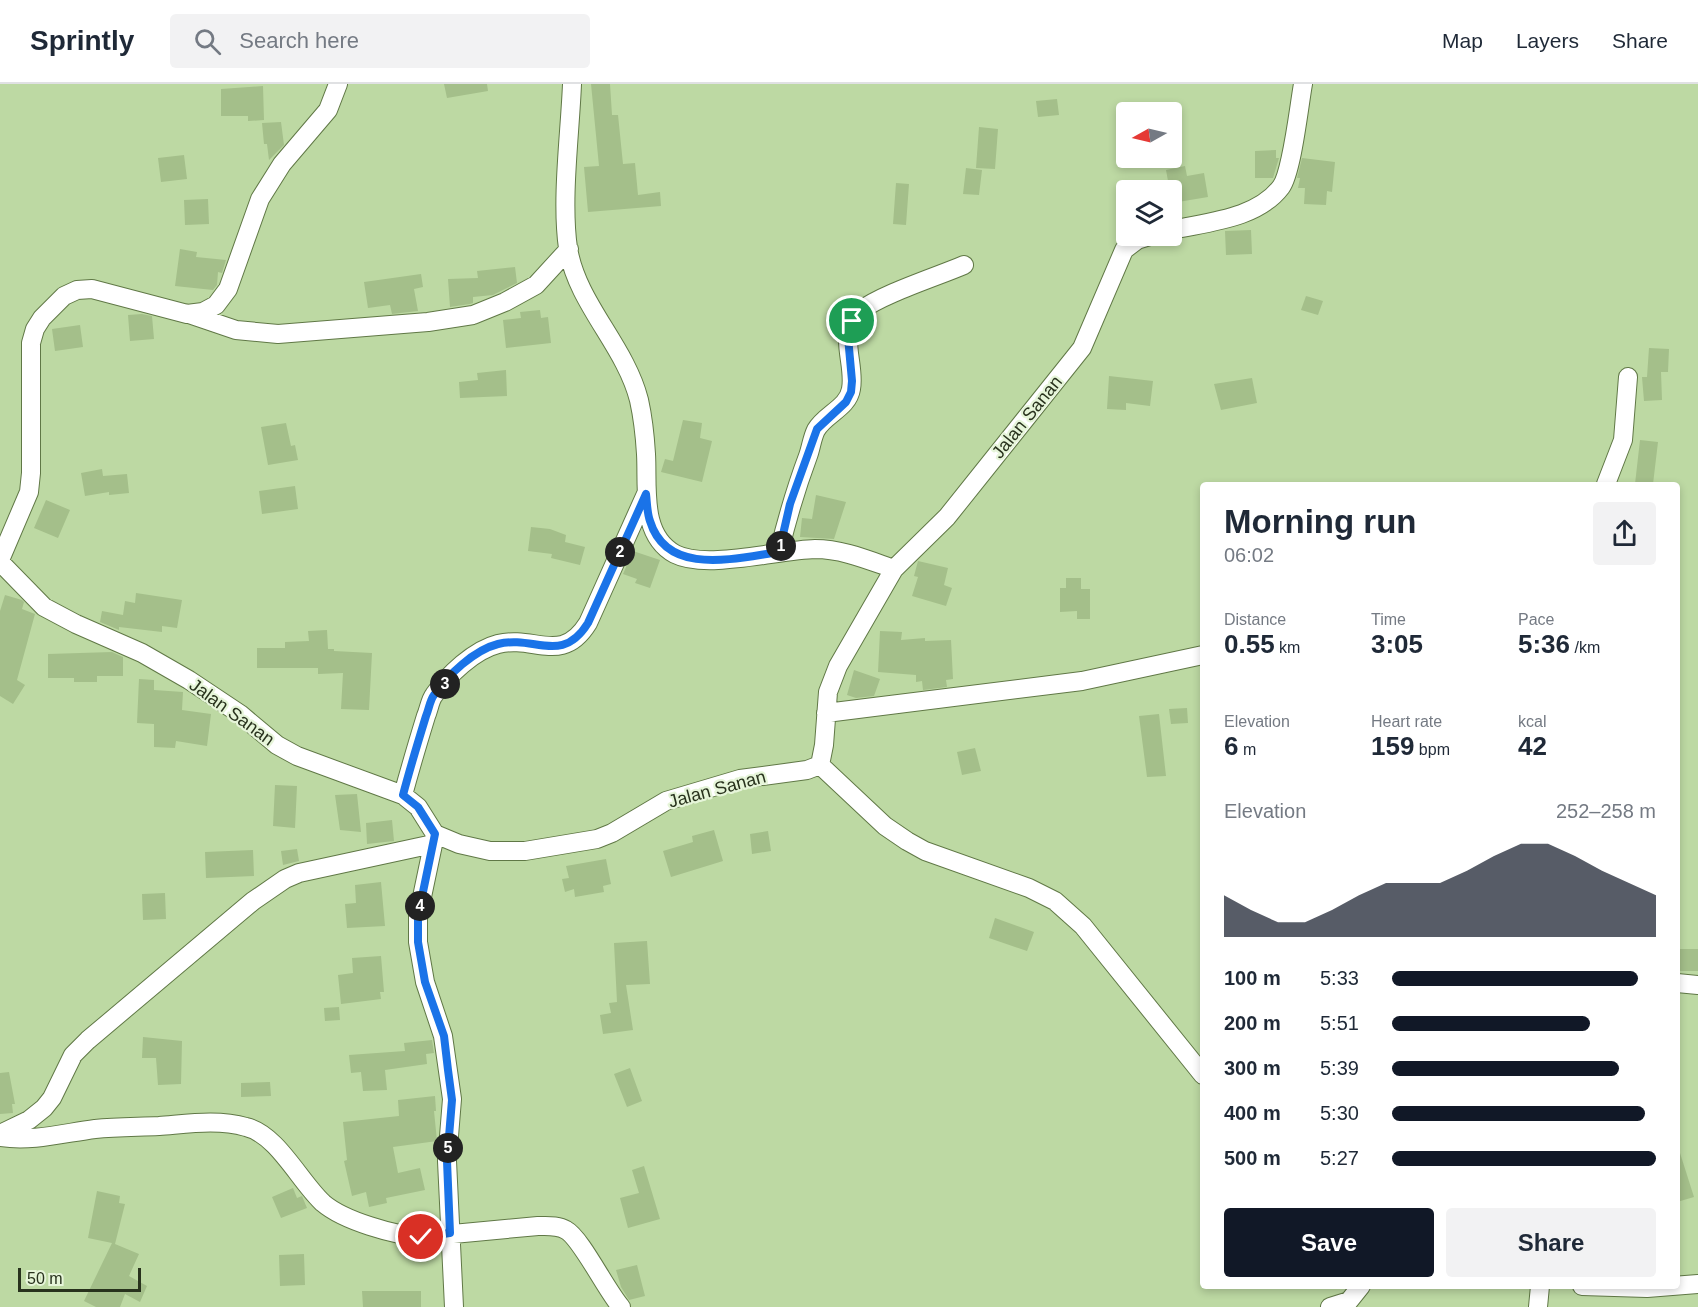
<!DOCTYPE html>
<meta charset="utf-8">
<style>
:root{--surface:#fff;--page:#f2f2f3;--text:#1f2937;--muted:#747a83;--line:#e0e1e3;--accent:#111827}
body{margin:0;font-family:Arial,sans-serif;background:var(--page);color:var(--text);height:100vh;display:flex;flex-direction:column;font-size:22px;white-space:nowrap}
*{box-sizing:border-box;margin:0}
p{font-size:20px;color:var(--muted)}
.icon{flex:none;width:33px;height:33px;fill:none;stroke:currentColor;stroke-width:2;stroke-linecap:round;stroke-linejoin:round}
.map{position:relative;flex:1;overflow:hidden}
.side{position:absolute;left:1200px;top:398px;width:480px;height:807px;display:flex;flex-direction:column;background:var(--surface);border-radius:6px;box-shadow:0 3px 9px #0003}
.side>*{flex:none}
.needle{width:39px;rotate:262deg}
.tools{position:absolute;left:1116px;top:18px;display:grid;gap:12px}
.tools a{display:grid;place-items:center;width:66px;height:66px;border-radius:6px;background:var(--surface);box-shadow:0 3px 9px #0003;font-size:30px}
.scale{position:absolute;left:18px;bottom:15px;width:123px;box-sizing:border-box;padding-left:6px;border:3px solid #28321d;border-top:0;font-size:16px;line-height:21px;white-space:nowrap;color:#28321d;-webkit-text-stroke:4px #e6f5d9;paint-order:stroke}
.pin{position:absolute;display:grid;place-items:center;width:51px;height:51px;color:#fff;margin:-26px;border:3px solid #fff;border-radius:50%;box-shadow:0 2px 6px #0007}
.km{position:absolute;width:30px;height:30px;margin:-15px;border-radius:50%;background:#222;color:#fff;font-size:16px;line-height:30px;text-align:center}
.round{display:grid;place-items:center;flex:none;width:63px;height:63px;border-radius:6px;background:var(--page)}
.overview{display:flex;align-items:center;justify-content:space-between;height:102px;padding:0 24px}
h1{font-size:33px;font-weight:800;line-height:45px}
.figures{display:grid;grid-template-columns:repeat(3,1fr);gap:9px;height:102px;padding:6px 24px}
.figures div{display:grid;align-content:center}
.figures b{font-size:26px;font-weight:800}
.figures small{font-size:16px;font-weight:400}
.figures p{font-size:16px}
.chart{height:168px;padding:12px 24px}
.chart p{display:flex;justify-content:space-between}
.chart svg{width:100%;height:108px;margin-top:6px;fill:var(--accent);opacity:.7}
.action{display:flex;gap:12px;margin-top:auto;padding:12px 24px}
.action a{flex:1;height:69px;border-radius:6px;background:var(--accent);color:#fff;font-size:24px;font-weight:800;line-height:69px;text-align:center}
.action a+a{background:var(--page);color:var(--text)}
ul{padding:0 24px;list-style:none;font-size:20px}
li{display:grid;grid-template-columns:96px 72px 1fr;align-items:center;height:45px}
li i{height:15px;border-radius:8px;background:var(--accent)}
header{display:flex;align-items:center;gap:36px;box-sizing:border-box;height:84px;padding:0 30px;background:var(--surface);border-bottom:2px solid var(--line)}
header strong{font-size:28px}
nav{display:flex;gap:33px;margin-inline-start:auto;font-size:21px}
.search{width:420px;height:54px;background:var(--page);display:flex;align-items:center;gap:15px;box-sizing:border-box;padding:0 21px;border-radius:6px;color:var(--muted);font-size:22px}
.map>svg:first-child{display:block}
.building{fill:#a4bf8a}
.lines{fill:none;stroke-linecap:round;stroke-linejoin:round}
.street-casing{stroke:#607846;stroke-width:20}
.street{stroke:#fff;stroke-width:18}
.route-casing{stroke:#fff;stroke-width:12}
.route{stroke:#1a73e8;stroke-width:8}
.labels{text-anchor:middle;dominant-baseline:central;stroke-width:4.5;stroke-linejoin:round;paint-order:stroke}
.street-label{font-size:18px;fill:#28321d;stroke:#e6f5d9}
</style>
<header>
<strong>Sprintly</strong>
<div class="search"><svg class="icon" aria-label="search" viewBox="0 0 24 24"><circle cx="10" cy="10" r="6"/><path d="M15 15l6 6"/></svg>Search here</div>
<nav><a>Map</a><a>Layers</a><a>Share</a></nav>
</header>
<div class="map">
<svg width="1698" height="1223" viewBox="0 0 1698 1223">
<rect width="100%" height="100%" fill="#bdd9a3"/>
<path class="building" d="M444,0H487L488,7L447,14Z
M591,0H610L612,31H618L623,80L635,79L638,111L660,108L661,122L588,128L584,83L599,82Z
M263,2L264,36L248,37V32H221V5Z
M1057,15L1059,31L1038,33L1036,17Z
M281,38L284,61L269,76L267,60H264L262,39Z
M979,43L998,45L995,85L976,84Z
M1276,66V74H1279L1273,94H1255V67Z
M184,71L187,95L161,98L158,74Z
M1302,74L1335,78L1332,108L1327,107L1326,121L1304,120L1305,104H1298L1300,94H1297Z
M1185,82L1187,92L1204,89L1208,113L1172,119L1166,86Z
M966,84L982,86L979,111L963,110Z
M896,99L909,100L906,141L893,140Z
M208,115L209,140L185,141L184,116Z
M1251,146L1252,170L1226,171L1225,147Z
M180,165L197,168L196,173L226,176L222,189L218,188L217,201L213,206L175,202Z
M515,183L517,199L493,211L473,213V219L470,220L450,223L448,195L478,194L477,187Z
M421,190L423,203L414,205L418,227L392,230L390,221L368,224L364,198Z
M1306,212L1323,217L1318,231L1301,226Z
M540,226L541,234L548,233L551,259L506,264L503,236L521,234L520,228Z
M142,230L152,232L154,255L130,257L128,231Z
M80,241L83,263L55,267L52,245Z
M1649,264L1669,265L1668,288H1661L1662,316L1644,317L1642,293H1647Z
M506,286L507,312L460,314L459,298L478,296L477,289Z
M1109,292L1153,297L1150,322L1126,319V326L1107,325Z
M1252,294L1257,319L1221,326L1214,300Z
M683,336L702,339L700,354L712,357L702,398L661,388L665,375L673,377Z
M286,339L291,362L295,361L298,376L268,381L261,343Z
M1640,356L1658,358L1653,400H1635Z
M102,385L103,392L127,390L129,409L109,411V408L85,412L81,389Z
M295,402L298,425L262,430L259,407Z
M816,411L846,418L834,455L800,453L802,434L812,435Z
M46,416L70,426L58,454L34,444Z
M531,443L550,445L566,451L565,458L585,463L580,481L551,474L552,470L528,467Z
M633,467L660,476L650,504L635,499L637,495L623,490Z
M918,477L948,484L944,501L952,504L946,522L912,512L918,493L914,492Z
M1066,494H1081V505H1090V535H1077V527L1060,528V504H1066Z
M136,509L182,516L177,544L162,542V548L119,543V546L100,538L102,527L123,531L125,517L135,519Z
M5,511L22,516L24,518L22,525L35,530L17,596L25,601L13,620L0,612V527Z
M327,546L328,565H334V567L372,569L369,626L341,625L343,589L318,590V584H257V564H285V558L309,557L308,547Z
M880,547L902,548L901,556L925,554V557L951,556L953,595L946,596L947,603L923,606L922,597L916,598V591L878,588Z
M112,568L123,573V592H97V598H74V594H48V570Z
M854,586L880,595L874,612L856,614L847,611Z
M139,595L154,596V606L183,608L182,626L211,630L207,662L176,657L175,664L154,663V640L137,639Z
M1187,624L1188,639L1171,640L1169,625Z
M1159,630L1166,692L1147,693L1139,632Z
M975,664L981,687L962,691L957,668Z
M275,701L297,702L295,744L273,742Z
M357,710L361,748L340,746L335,711Z
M392,736L394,757L367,760L366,739Z
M714,746L723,777L671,793L663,767L693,758L692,752Z
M768,747L771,767L752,770L750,750Z
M297,765L299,777L283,781L281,767Z
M253,766L254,792L206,794L205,768Z
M606,775L611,800L603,802L604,808L575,813L574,805L565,808L562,795L569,794L566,782Z
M381,798L385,842L347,844L345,820L356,819L355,801Z
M165,809L166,835L143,836L142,810Z
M995,834L1034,848L1027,867L989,854Z
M647,857L650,900L626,901L633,946L603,950L600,931L611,929L609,919L617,918L614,859Z
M1677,865H1698V887H1677Z
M381,872L384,908H380L381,915L341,920L338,891L353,889L352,874Z
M339,923L340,936L325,937L324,924Z
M143,953L182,957L181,1000L158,1001L156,974H142Z
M432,956L434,969L426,970L427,980L385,986L387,1006L363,1007L361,988L351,989L349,971L405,967L404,959Z
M630,984L642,1017L627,1023L614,990Z
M9,988L15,1020H12L13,1029L0,1030V989Z
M270,998L271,1012L241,1013V999Z
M435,1012L436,1027H434L437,1057L393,1063L398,1089L420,1084L425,1106L386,1114L387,1119L369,1123L366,1108L352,1112L344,1077L347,1076L343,1038L399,1032L398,1016Z
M1680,1069L1694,1113L1677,1118V1070Z
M644,1082L660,1135L628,1144L620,1114L639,1109L632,1086Z
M293,1104L297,1114L302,1112L307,1124L281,1134L272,1113Z
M97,1107L120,1112L119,1119L125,1120L115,1160L139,1170L129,1192L147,1202L140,1218L125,1210L120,1223H96L84,1217L112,1159L88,1154Z
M304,1170L305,1201L280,1202L279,1171Z
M637,1181L645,1212L629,1216L621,1203L616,1186Z
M362,1207H421V1223H363Z"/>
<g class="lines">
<g class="street-casing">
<path id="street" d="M572,0C570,50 561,116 568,164C577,220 625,261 639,316C643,334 645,353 646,370C648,403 640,451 675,470C706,486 778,466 815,465C842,465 868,476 894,485
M1172,146C1207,138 1257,135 1281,103C1292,88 1299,22 1303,0
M189,230L236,246L278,250L428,238L473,231L505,218L536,201L569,165
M1606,400L1623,356L1628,293
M779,468C787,435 796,404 808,372C811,364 812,354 816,346C825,330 848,324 851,305C856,280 836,247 860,227C882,210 936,193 964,181
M0,476L29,408L31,389V259L35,245L42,234L64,212L77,206L92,205L187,230L203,228L216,221L228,205L260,115L282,80L328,26L338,0
M0,478L44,523L76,540L142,569L189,596L240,630L277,661L297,672L403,711L418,723L435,750L459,760L490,767H525L597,755L612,749L666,717L740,695L807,686L820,681L824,661L828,608L838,582L894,485L947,433L1082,264L1124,166L1137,156L1150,152
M826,629L1082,597L1203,571
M820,681L885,742L907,757L925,767L1029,804L1055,817L1083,842L1203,991
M403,711C410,685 418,658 426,632C429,625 430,616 434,611C448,591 474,566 498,560C535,551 562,581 588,539L646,410
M435,751L418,832V858L425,898L443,952L452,1015L447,1077L454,1223
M1677,899L1698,901
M0,1050L29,1036L44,1024L52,1014L73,971L88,956L253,817L285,795L299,789L433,760
M0,1053C32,1058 64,1049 95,1045C116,1043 138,1043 159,1042C187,1040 218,1035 246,1043C277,1050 300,1098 323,1119C344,1137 394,1151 421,1153L538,1142C548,1142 558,1141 566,1146C581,1154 606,1206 621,1223
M1582,1202L1647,1204L1698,1200
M1330,1223L1349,1217L1361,1202
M1538,1223L1540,1202"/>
</g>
<use href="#street" class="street"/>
</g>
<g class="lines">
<g class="route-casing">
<path id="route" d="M421,1153L450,1149L447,1077L452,1016L448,986L444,952L425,898L418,858V832L435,750L418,723L403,711C410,684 418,658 426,632C429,625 430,616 434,611C448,591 474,566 498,560C535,551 562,581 588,539L646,410C647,418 647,429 650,437C667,493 736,474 779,468L790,420L817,345L846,318L851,308L852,297L848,253L852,237"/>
</g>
<use href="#route" class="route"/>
</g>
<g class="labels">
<g class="street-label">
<text transform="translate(1027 333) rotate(-51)">Jalan Sanan</text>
<text transform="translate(232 628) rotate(36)">Jalan Sanan</text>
<text transform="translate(717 705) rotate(-15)">Jalan Sanan</text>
</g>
</g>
</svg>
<div class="tools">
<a><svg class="needle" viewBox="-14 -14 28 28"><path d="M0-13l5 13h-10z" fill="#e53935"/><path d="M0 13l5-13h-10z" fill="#747a83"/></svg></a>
<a><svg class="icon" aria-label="layers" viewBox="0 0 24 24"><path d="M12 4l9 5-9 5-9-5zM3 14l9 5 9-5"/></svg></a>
</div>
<div class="scale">50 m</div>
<div class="pin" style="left:852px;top:237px;background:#1e9e55"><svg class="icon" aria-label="arrive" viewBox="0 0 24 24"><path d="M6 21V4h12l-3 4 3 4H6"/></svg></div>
<div class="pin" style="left:421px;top:1153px;background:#d93025"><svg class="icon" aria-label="check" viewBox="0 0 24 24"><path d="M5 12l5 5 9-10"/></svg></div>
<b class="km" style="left:781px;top:462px">1</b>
<b class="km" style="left:620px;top:468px">2</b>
<b class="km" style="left:445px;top:600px">3</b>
<b class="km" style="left:420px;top:822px">4</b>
<b class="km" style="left:448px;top:1064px">5</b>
<section class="side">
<div class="overview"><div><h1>Morning run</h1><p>06:02</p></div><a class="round"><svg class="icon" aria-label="share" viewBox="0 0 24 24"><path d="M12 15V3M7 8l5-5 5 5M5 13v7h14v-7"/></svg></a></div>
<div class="figures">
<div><p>Distance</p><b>0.55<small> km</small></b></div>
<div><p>Time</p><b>3:05</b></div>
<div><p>Pace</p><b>5:36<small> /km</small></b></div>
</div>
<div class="figures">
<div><p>Elevation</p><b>6<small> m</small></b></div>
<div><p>Heart rate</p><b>159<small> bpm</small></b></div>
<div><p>kcal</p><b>42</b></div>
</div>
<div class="chart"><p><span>Elevation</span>252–258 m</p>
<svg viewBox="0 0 160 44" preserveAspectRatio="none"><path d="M0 44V27L10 33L20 38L30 38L40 33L50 27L60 22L70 22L80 22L90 17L100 11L110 6L120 6L130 11L140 17L150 22L160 27V44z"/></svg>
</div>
<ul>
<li><b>100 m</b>5:33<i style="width:93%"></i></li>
<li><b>200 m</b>5:51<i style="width:75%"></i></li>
<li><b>300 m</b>5:39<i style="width:86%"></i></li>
<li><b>400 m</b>5:30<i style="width:96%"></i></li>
<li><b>500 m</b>5:27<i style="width:100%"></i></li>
</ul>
<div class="action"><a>Save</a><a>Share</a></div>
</section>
</div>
